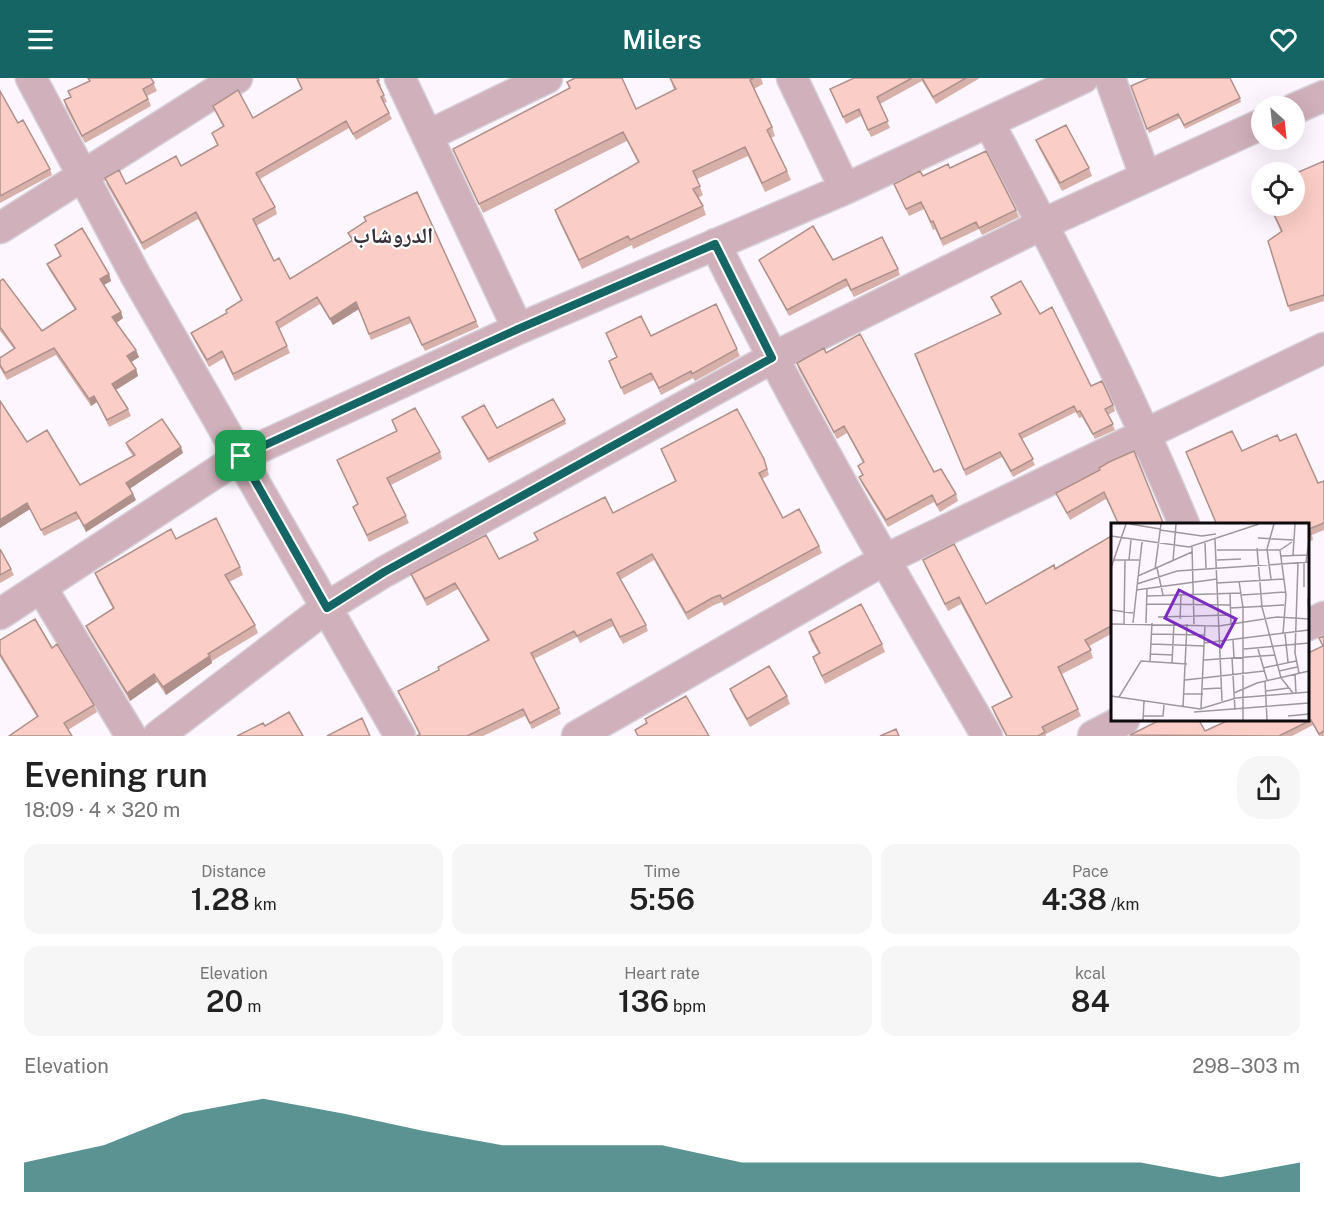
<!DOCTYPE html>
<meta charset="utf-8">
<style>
:root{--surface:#fff;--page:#f6f6f6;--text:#222;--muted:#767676;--accent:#166565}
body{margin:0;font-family:"Public Sans","Noto Naskh Arabic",sans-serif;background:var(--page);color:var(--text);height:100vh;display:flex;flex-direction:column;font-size:22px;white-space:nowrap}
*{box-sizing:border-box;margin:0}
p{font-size:20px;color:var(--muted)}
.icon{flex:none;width:33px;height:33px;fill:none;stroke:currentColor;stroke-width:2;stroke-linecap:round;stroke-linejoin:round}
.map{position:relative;height:658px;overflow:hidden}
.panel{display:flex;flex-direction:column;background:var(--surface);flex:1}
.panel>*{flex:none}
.needle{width:39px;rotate:153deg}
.fabs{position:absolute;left:1251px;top:18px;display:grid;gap:12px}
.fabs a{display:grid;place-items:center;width:54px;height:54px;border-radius:50%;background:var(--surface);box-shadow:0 6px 24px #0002;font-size:30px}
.pin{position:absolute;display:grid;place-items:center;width:51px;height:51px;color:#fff;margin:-26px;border-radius:12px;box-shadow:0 3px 9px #0006}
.round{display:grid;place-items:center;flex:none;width:63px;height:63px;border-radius:24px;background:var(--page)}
.head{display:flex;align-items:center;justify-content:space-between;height:102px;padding:0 24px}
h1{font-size:33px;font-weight:600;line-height:45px}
.stats{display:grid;grid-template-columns:repeat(3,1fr);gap:9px;height:102px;padding:6px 24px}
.stats div{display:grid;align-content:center;border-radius:15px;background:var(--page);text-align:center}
.stats b{font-size:30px;font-weight:600}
.stats small{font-size:16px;font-weight:400}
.stats p{font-size:16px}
.chart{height:168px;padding:12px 24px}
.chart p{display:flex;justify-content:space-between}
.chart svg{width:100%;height:108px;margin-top:6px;fill:var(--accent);opacity:.7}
header{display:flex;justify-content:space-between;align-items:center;height:78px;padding:0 24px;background:var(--accent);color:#fff;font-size:27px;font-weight:600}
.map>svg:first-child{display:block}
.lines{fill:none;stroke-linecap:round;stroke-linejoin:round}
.minor-casing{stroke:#d7d0d8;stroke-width:33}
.minor{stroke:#d0b0ba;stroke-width:30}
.wall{fill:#d7b0aa}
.shaded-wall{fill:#af908b}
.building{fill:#facdc6;stroke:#af908b;stroke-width:1.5}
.route-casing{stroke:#fff;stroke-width:12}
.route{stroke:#166565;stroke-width:8}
.labels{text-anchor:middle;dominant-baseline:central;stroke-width:4.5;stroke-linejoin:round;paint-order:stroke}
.neighbourhood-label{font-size:22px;font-weight:bold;fill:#373038;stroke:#fff}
.inset-road{fill:none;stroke:#9d989e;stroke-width:1.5}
.view{fill:#7b2cbf;fill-opacity:0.15;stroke:#7b2cbf;stroke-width:3}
.inset-edge{fill:none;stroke:#0e0b0e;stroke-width:3}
</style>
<header><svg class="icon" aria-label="menu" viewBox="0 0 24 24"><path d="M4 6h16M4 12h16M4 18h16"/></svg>Milers<svg class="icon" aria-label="heart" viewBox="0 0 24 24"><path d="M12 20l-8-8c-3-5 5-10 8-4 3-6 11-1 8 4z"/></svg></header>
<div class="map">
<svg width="1324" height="658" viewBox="0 0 1324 658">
<rect width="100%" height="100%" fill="#fdf6fe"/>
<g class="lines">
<g class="minor-casing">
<path id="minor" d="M31,0L136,198L400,658
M400,0L518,251
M792,0L845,111
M1110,0L1145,98
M1294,31L1324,18
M989,45C1059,176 1127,309 1184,446
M427,58L547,0
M0,150L237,0
M715,166C798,334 892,496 987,658
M41,509L131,658
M0,536L241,378L518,251L845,111L1083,0
M1308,547L1324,539
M158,658L327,529L384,494L772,280L1043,146L1262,46
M577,658L884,482L1324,270
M1093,658L1124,642"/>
</g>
<use href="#minor" class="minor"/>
</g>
<path class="wall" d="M87,0H151L157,13L147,18L151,28L85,65L66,30L64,22L70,19L68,13L89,3Z
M296,0H378L381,8L380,9L387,24L384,25L392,41L356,62L349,50L260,101L275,129L277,136L256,148L274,183L290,201L352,163L348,155L366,144L364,139L476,243L479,249L425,273L411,245L371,262L359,231L333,247L320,226L279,251L290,275L235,303L224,280L209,289L194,262L191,255L227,235L226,232L241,222L198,141L144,172L107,107L105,100L126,106L181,88L217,67L212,55L223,49L215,34L213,28L253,40L302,11Z
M670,0H761L763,6L754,11L772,49L775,58L771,60L787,93L791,102L765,114L748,78L697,101L703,117L698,120L703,128L706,137L633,171L632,167L582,191L558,141L555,132L638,85L627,63L483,135L457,80L453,71L569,11L567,4L636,31L674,12Z
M854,0H980L936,26L922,3L880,26L890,50L871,59L861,38L846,46L830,11Z
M1131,8L1240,20L1241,24L1185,51L1180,40L1149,55Z
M0,13L18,45L50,91L52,97L0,125Z
M1036,62L1089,90L1092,98L1062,113L1039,70Z
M1324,83V223L1290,234L1268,163L1281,154L1269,128H1294Z
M950,90L1016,132L1019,139L982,157L979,151L943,168L935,151L933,152L924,131L909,138L894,106Z
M55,167L109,196L111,203L104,207L123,240L116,245L139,279L131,284L136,291L138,298L116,312L128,331L131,338L109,349L97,324L91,328L56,277L7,302L0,290V280L14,271L0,253V203L42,253L75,232L50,193L47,186L60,179Z
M759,182H833L898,191L900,197L854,219L848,208L789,238L762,188Z
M991,219L1040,236L1091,308L1113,327L1115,333L1108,337L1115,352L1095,361L1082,339L1079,340L1076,334L1022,361L1035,387L1013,399L1002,379L966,398L917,282L1000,237Z
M606,255L651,258L737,271L740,278L695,303L693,300L661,317L654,302L624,317L609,283L617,279Z
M826,275L956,416L958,423L940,434L934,424L888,449L862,406L859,399L862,397L858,388L863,385L847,355L837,361L799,292L797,285Z
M462,339L497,350L565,342L566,346L489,385L464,344Z
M392,342L440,374L442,381L391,407L409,445L369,464L353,429L357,426L337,382L396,353Z
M1280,363L1318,405L1324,403V452L1312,457L1313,462L1308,464V447L1242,373Z
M27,364L80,407L133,378L128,371L126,365L183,375L129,411L133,416L136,422L86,454L79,441L44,458L30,431L0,450Z
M661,371L764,381L769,397L762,401L783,440L819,468L822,475L724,528L722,524L714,527L688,542L654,482L620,502L646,547L648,553L623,566L613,548L580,565L577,559L534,581L559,630L561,636L532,651L525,638L483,658H417L419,656L398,613L439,592L488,563L458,511L427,528L413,502L411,496L499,481L537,462L534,455L613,435L675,403Z
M1100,392L1164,447H1119L1106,421L1070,442L1059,422L1056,415Z
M1113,457V555L1089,568L1093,580L1062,596L1081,638L1046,656V658H1006L995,637L992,629L1011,619L961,526L948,533L926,490L923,482L986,526L1055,491Z
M176,461L240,489L243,497L229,504L255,547L258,555L212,583V585L166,617L157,604L130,623L89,555L86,548L113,531L98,503L95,495Z
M0,471L11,491L14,497L0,505Z
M809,554L882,566L885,574L825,606L813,579L819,576L811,562Z
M1324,558V658H1319L1313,647L1292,658H1131L1205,653L1308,642L1323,569L1319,560Z
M0,562L52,570L94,627L97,634L68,652L37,639L0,579Z
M730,611L787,618L790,626L750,649L733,619Z"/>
<path class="shaded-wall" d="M109,196L111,203L102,208L100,201Z
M356,224L359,231L333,247L330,241Z
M121,234L123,240L115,246L112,239Z
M136,272L139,279L130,285L127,278Z
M136,291L138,298L114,313L112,306Z
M94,318L97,324L91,328L89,321Z
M181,369L183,375L128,412L126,405Z
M133,416L136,422L86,454L84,448Z
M27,425L30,431L0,450V442Z
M210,578L212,585L166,617L163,609Z
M154,596L157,604L130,623L127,615Z"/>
<path class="building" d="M88,0H151L154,5L143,11L148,21L82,58L64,22L71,19L68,13L90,3Z
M297,0H378L379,2L377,3L384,17L381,19L389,35L353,56L346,43L256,95L275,129L253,141L274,183L279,180L290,201L353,162L348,155L366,143L364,139L417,114L476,243L422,267L409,239L369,256L356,224L330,241L317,219L276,244L287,268L233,296L222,273L207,282L191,255L227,235L226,232L242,222L196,134L142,165L105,100L119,92L126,106L176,78L181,88L218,67L212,55L224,48L213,28L238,12L253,40L302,11Z
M575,0H622L636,31L676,11L670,0H754L750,2L772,49L767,52L787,93L762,105L745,69L693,93L700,108L693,111L703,128L630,162L628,158L579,182L555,132L639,84L623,54L479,126L453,71L570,10L567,4Z
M854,0H912L877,19L888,43L868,52L859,31L843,39L830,11Z
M922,0H966L933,19Z
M1149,0H1230L1240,20L1184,47L1178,36L1147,51L1131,8Z
M0,13L18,45L23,42L50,91L0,118Z
M1066,47L1089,90L1060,105L1036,62Z
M986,73L1016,132L979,150L976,144L941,161L933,143L931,144L921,124L906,131L894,106L920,93L923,98L948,86L950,90Z
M1324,83V217L1288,228L1268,163L1282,153L1270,128H1294V96Z
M813,148L833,182L882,159L898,191L851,212L846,201L787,232L759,182Z
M82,150L109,196L100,201L121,234L112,239L136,272L127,278L136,291L112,306L128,331L107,342L94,318L89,321L54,270L5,295L0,287V280L15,270L0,249V203L3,201L42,253L76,231L47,186L61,178L55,167Z
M1021,203L1040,236L1052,229L1091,308L1102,303L1113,327L1105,331L1113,346L1093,356L1080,333L1077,334L1074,328L1019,356L1033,381L1011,393L1000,374L964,392L915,276L1001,236L991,219Z
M716,226L737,271L692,296L691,293L659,310L651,295L621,310L609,283L617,279L606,255L641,238L651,258Z
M860,256L934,394L941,391L956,416L937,427L932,417L886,442L859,399L863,397L858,388L864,384L844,348L834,354L797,285L824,270L826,275Z
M553,321L565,342L488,381L462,339L484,327L497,350Z
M0,323L27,364L47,352L80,407L135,377L126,365L162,341L181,369L126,405L133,416L84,448L76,434L41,452L27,425L0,442Z
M415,330L440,374L387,400L406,438L367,457L353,429L358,426L337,382L397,353L392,342Z
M737,331L764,381L767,391L759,395L783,440L799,431L819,468L722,521L720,517L712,520L686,535L652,476L617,495L646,547L620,559L611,541L577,558L574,553L531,575L559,630L530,645L523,631L467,658H417L420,656L398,613L439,592L438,589L489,562L455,505L425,521L411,496L486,457L499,481L538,462L534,455L605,419L613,435L676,403L661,371Z
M1232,353L1242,373L1277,357L1280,363L1296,356L1318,405L1324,403V445L1309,451L1311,456L1308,457V447H1217L1186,374Z
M1134,373L1164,447H1119L1104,414L1067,435L1056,415L1100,392L1099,390L1109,384Z
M216,440L240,489L225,497L255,547L208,576L210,578L163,609L154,596L127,615L86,548L114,530L95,495L171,451L176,461Z
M1113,457V547L1085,562L1091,572L1058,589L1078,631L1042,649L1045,654L1038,658H1007L992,629L1012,619L959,519L945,526L923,482L954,466L986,526L1054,487L1055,491Z
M0,471L11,491L0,497Z
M861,526L882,566L822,598L813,579L820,575L809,554Z
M35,541L52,570L57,566L94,627L64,645L72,658H9L38,638L0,576V562Z
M1324,558V653L1319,656L1311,642L1279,658L1130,657L1160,642H1199L1205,653L1229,642H1308V575L1323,568L1319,560Z
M769,588L787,618L747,641L730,611Z
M686,618L709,658H638L635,652L647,645L645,641Z
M289,634L303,658H237L263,645L265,648Z
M362,640L370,658H327Z
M896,651L899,658H880Z"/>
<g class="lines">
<g class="route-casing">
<path id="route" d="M715,166L772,280L384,494L327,530L241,378L518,251Z"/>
</g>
<use href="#route" class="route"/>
</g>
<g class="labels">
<g class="neighbourhood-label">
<text x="393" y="157">الدروشاب</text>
</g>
</g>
<g transform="translate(1111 445)">
<rect width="198" height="198" fill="#fdf6fe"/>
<path class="inset-road" d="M19,1L49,6M49,7L91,13L105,11M0,13L78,24L148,1M147,15L182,17M104,16L111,178M94,20L95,45M81,24L83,101M146,25L151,84L170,155L182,170M106,27H169L181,19M169,27L175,72L172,111M182,32L184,1M170,33L196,32M2,37H28M18,37L20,17M106,37L130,36M62,38L65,1M195,39L198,17M187,40L184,130L188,150M0,45L15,1M46,45L52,72M44,46L50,1M27,53L81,29M160,56L156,26L163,1M128,58L132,85V197M106,60L173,56M26,61L66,48L198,39M193,64V40M25,67L106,56M119,71L120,102M131,72L174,69M36,73L130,70M36,81L119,82M119,85L173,82M0,87L22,90M47,94L119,92M69,96L70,72M22,100L31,19M35,100L36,66M0,101L108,103L166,94L198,96L197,75M13,101L14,37M41,111L93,112M174,111L177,139M122,117L123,135M93,120L198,107M40,121L93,123M133,126L198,120M147,126L156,157M39,131L62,132M121,135L124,187M93,137L164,132M39,138L41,100M61,140L63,99M152,145L185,138M168,148L186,144M184,151L185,170M74,157L153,148M154,158L156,197M92,166L110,165M155,168L178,165M123,170L146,160L198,148M73,171H92M0,173L89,186L125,175L198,169M8,174L30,138L76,141M72,184L76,101M90,185L94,102M83,189L198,180M32,193H52L53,182M177,193L198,191M32,197L33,178"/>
<path class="view" d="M68,67L125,96L110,124L54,95Z"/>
<rect width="198" height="198" class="inset-edge"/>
</g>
</svg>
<div class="fabs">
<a><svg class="needle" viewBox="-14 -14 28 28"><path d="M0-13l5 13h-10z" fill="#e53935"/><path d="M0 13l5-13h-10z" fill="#767676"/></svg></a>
<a><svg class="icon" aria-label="locate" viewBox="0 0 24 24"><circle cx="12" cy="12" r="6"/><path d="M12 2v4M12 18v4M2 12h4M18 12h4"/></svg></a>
</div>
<div class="pin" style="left:241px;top:378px;background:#1e9e55"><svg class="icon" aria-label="arrive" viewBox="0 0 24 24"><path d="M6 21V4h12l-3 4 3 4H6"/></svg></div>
</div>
<section class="panel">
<div class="head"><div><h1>Evening run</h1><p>18:09 · 4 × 320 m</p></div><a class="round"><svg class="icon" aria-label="share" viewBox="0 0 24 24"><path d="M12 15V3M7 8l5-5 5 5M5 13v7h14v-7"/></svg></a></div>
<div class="stats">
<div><p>Distance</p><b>1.28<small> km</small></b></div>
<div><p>Time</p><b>5:56</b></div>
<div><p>Pace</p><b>4:38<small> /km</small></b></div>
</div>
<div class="stats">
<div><p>Elevation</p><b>20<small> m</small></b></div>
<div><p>Heart rate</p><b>136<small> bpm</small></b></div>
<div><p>kcal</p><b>84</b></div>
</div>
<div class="chart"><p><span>Elevation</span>298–303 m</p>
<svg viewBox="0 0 160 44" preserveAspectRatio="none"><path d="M0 44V32L10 25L20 12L30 6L40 12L50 19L60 25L70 25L80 25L90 32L100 32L110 32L120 32L130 32L140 32L150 38L160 32V44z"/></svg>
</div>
</section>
